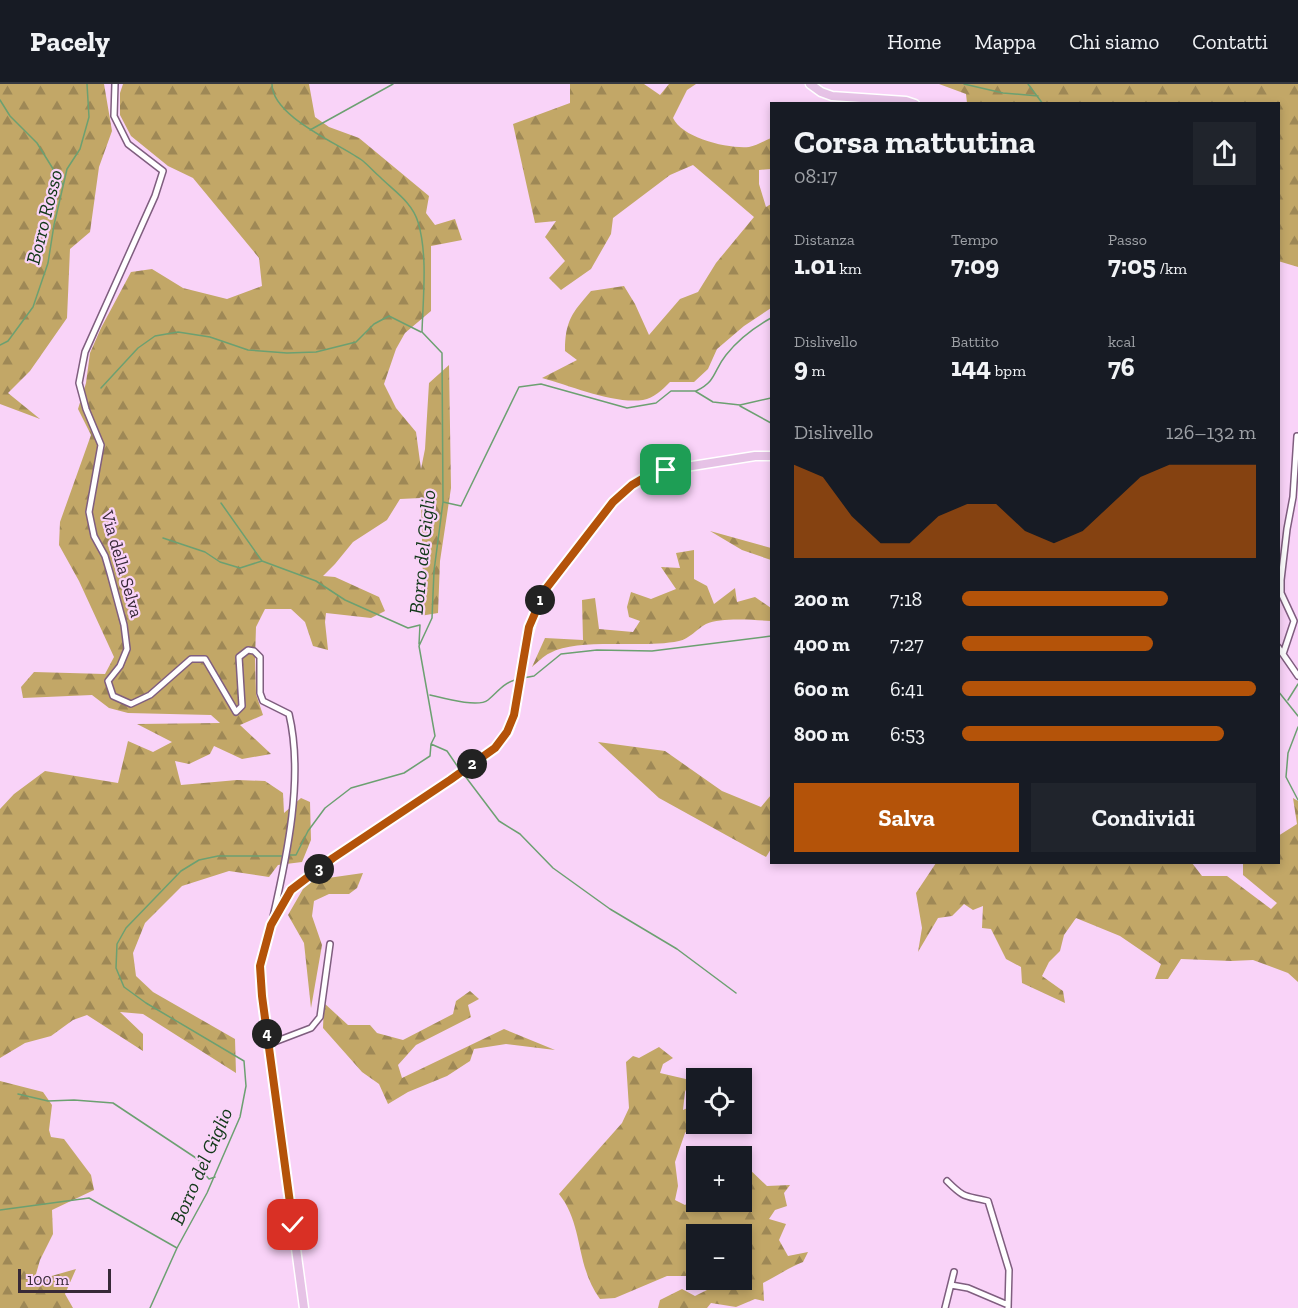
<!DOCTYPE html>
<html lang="it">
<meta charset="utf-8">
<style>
:root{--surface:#171b24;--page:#20242c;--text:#f1f3f6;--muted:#9ea1a6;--line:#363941;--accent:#b45309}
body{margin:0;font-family:"Zilla Slab",serif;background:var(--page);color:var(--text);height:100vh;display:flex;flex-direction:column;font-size:22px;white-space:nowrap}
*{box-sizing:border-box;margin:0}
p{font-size:20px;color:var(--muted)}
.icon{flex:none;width:33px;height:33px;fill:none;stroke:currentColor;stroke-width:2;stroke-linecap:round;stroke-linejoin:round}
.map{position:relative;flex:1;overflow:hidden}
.side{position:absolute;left:770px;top:18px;width:510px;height:762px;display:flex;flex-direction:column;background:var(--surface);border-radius:0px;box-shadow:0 3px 9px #0003}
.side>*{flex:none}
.fabs{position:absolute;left:686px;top:984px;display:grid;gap:12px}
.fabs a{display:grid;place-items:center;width:66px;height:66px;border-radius:0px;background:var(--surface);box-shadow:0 3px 9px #0003;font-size:30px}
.scale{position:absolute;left:18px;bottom:15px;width:93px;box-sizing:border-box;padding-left:6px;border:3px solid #372937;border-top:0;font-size:16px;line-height:21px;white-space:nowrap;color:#372937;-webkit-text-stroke:4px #f9d3f8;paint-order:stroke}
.pin{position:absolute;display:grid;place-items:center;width:51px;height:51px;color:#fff;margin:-26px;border-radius:12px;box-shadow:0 3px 9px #0006}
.km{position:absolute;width:30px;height:30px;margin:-15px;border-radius:50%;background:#222;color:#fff;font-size:16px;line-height:30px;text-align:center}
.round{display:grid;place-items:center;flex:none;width:63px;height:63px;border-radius:0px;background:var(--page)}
.headline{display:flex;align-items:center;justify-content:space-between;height:102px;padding:0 24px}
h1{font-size:33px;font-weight:700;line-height:45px}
.metrics{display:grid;grid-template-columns:repeat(3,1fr);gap:9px;height:102px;padding:6px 24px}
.metrics div{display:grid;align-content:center}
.metrics b{font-size:26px;font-weight:700}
.metrics small{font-size:16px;font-weight:400}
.metrics p{font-size:16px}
.chart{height:168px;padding:12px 24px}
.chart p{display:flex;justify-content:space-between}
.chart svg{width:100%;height:108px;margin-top:6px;fill:var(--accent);opacity:.7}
.cta{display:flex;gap:12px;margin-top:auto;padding:12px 24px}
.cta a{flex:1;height:69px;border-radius:0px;background:var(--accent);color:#fff;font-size:24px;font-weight:700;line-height:69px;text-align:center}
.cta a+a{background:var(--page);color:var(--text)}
ul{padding:0 24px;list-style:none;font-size:20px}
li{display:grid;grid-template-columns:96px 72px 1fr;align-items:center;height:45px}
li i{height:15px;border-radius:8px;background:var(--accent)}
header{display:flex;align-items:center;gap:36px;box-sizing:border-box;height:84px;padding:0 30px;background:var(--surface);border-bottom:2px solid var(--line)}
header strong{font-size:28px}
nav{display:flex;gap:33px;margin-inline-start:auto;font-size:21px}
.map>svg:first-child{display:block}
.forest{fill:url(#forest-firs)}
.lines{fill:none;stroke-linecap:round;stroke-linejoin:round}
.stream{stroke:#6ca071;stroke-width:1.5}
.minor-casing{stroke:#7f5e7f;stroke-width:8}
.primary-casing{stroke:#fff;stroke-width:11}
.minor{stroke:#fff;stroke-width:5}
.primary{stroke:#e6c2e6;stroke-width:8}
.route-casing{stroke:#fff;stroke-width:12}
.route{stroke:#b45309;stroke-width:8}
.labels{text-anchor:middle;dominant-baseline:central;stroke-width:4.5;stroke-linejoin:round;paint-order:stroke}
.street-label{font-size:18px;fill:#372937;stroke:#f9d3f8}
.water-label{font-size:20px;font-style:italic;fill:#113818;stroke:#f9d3f8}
</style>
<header>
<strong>Pacely</strong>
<nav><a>Home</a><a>Mappa</a><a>Chi siamo</a><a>Contatti</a></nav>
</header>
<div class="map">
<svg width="1298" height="1224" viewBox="0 0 1298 1224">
<defs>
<pattern id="forest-firs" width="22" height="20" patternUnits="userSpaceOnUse" patternTransform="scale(1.5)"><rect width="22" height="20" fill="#c2a767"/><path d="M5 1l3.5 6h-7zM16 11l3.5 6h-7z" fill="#9e8856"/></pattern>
</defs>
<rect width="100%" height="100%" fill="#f9d3f8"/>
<path class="forest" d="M0,0H104L112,47L99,83L90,148L70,165L67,234L30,287L8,309L40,335L0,320Z
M123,0H309L315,33L329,43L359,54L429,112L426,129L435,141L455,135L462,156L431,162V227L405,249L396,265L384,300L396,324L416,348L421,385L425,365L429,299L449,281L451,404L440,477L438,529L420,532L413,522L423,501L421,414L400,415L387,436L353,458L335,480L323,492L335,493L379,513L385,527L371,534L326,529L325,538L328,566L313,562L305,538L291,525H265L256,543L255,575L256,610L263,631L240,641L271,670L242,675L214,662L210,670L189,680L175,677L181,701L237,696L265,697L283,709L284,729L301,714L310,718L311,756L302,778L278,781L269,793L229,787L182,802L145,839L133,869L136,892L153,908L235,955L236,989L143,930L120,928L143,950V967L87,931L73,936L51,952L25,959L0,974V725L14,710L45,687L118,699L128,657L153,668L172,658L137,640L220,639L211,631L128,629L109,624L92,611L23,614L21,603L34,588L105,590L114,573L79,497L59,461L60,438L91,351L78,325L86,299L90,269L101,244L131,188L152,185L183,204L227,215L262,202L259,174L193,94L168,82L131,52L120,31V9Z
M570,0H644L660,11L669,0H696L687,6L673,34C682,54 728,65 749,63C756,62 764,57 771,54V85L759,86V100L766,123L771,120V224L744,242L717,265L708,285L694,298H670C662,306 654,314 643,316C612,320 572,302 542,294L577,276L565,267C565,237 572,229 591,207L624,202L635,220L649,251L680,215L698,208L716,179L754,133L693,81L670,91L613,134L611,150L591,185L561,206L549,194L565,177L545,153L556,137L535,139L513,40L570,19Z
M939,0H1298V183L1278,177V20L967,19L966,10Z
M710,447L771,464V476L742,466Z
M694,466V495L707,502L714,520L735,504L737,518L755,513L771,524V537C753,536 722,533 706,540C697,545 689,555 679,557C642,565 579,553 550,569C543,572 537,579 532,583L545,554L583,556L582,516L595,514L599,545L633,548L640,537L629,533L627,523L631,508L651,515L676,505L661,483L680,484L676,469Z
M598,658L665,667L722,707L761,723L771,711V765L766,773L659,714Z
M1293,714L1298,717V898L1288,889L1253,876L1231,877L1181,875L1168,895H1155L1161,880L1120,852L1076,834L1064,851L1060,867L1049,878L1042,892L1063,907L1065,919L1022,899L1021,883L1006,875L991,845L982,844L983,822L973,826L964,820L952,832L938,834L918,868L922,844L916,809L936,779H1192L1202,792H1227L1271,825L1277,819L1243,791V779L1278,778V752L1297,740Z
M363,789L357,804L349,810H329L314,817L312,832L322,861L311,924L304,859L288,831L303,805L314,796Z
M470,907L479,915L468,921L471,933L416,961L398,981L402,994L504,945L555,966L506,960L474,965L470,977L447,992L408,1008L388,1020L379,1000L362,988L323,944L324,919L348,941H370L377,949L403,956L453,930L456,917Z
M659,963L673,974L663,980L660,989L690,996L685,1008L683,1026L696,1020V1035L685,1049L675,1078L678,1102L675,1116L685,1121L696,1112V1118H741V1080H744L767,1102L790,1101L784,1109L787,1122L775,1126L769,1135L786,1140L779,1156L788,1172L808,1168L803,1178C788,1184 777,1192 763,1199L764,1217L755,1215L736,1223L711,1219L707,1224H658L660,1216L682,1205L695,1212L711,1204L704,1196H741V1150H696V1192H667L615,1214L600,1215C575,1181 584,1141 559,1110L622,1039L629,1024L626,978L633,972L639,974Z
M0,997L43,1008L52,1021L49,1046L51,1053L64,1055L91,1091L94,1106L52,1126L53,1150L40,1176L34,1197L76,1185L65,1210L73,1224H0Z"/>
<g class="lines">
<path class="stream" d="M272,0C272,33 340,60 363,77C369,82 374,88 380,93C394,107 412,118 418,138C428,171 423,214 422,248L442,269L443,418L434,487L432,534L419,562L435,652L431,660L430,672L404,689L351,704L325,724L308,747L296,771H287
M964,0L1003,9L1038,12
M1028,0L1043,20
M0,16L10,32L37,59L63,101
M310,46L393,0
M0,261L8,257L33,223L48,179L54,141L67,85L80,65L89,33L87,0
M101,304L138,264L155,252L178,248L210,253L248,266L287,269L316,268L356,258L374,240L389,232L421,248
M696,307C717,297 713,287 726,271C737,257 755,243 771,234
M740,322L771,339
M443,418L461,422L519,303L541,300L627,324L656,319L671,307H695L713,318L740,321L771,314
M221,419L262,477L316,497L345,516L408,544L420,541L419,560
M163,454L205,468L220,478L240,484L262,477
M523,594L534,592L561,570L597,566L652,567L771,552
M1278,607L1298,632
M430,611C443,614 478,624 488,616C498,608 502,600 515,596
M1288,616L1298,600
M1298,643L1288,669L1286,693L1298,716
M431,660L447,667L460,686
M465,692L499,737L520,750L553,784L610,825L677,865L736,909
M18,1010L48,1017L74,1016L113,1019L199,1076L203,1088L209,1095L215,1093
M0,1126L89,1114L177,1164
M150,1224L177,1164L207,1109L240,1033L246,1002L244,977L146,919L124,903L116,884L117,860L126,844L181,787L199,776L218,772H282"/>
<g class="minor-casing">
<path id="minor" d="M115,0L114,32L128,60L163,87L155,112L85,268L79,299L86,325L101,361L89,428L94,452L105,472L110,489L124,541L127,565L120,582L108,597L113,612L131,620L150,611L191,575H205L236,628L242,622L239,573L248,566L254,567L260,573V609L263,617L289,630C304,693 287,772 273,833
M1278,563L1298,592
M1283,570L1294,537L1281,509V496L1287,445L1293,413L1297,352
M269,960L311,944L320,933L330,860
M947,1097C966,1116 965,1111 988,1117L1009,1186L1008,1224
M951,1201L968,1204L1008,1221
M945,1224L954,1188"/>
</g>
<g class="primary-casing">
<path id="primary" d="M810,0L821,8L832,12L906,17L915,20
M304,1224L262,912L260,882L271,841L291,806L333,774L468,684L495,664L508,648L514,631L526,559L535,526L545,506L613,418L632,401L649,391L667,386L755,372H771"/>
</g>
<use href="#minor" class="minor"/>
<use href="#primary" class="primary"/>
</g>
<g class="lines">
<g class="route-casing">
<path id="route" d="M293,1141L262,912L260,882L271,841L291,806L333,774L450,696L495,664L507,648L514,631L529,543L545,506L613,418L632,401L649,391L666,386"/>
</g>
<use href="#route" class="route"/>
</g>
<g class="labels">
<g class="street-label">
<text transform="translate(122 480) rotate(74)">Via della Selva</text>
</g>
<g class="water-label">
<text transform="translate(44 133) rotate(-76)">Borro Rosso</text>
<text transform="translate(422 468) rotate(-84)">Borro del Giglio</text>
<text transform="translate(201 1082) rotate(-66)">Borro del Giglio</text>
</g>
</g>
</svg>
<div class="fabs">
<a><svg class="icon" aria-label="locate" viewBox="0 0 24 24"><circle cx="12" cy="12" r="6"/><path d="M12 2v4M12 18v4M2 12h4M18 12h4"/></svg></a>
<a>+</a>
<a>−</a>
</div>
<div class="scale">100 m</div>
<div class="pin" style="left:666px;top:386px;background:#1e9e55"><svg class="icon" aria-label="arrive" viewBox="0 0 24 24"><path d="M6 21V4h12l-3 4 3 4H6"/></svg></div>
<div class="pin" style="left:293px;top:1141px;background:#d93025"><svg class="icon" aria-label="check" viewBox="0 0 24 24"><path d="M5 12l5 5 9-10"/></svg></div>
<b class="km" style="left:540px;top:516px">1</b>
<b class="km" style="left:472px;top:680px">2</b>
<b class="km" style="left:319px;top:785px">3</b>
<b class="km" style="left:267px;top:950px">4</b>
<section class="side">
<div class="headline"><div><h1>Corsa mattutina</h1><p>08:17</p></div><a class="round"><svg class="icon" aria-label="share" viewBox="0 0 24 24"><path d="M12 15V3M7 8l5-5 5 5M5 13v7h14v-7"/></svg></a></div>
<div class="metrics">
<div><p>Distanza</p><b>1.01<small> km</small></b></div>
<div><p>Tempo</p><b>7:09</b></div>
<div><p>Passo</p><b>7:05<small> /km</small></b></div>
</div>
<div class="metrics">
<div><p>Dislivello</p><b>9<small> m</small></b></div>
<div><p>Battito</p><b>144<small> bpm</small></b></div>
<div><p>kcal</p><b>76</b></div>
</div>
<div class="chart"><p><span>Dislivello</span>126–132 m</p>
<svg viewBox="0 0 160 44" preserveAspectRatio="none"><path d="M0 44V6L10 11L20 27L30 38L40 38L50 27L60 22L70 22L80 33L90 38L100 33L110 22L120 11L130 6L140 6L150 6L160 6V44z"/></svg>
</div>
<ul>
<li><b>200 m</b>7:18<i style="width:70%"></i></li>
<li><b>400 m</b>7:27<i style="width:65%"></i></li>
<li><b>600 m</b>6:41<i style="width:100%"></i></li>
<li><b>800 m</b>6:53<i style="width:89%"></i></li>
</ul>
<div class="cta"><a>Salva</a><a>Condividi</a></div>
</section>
</div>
